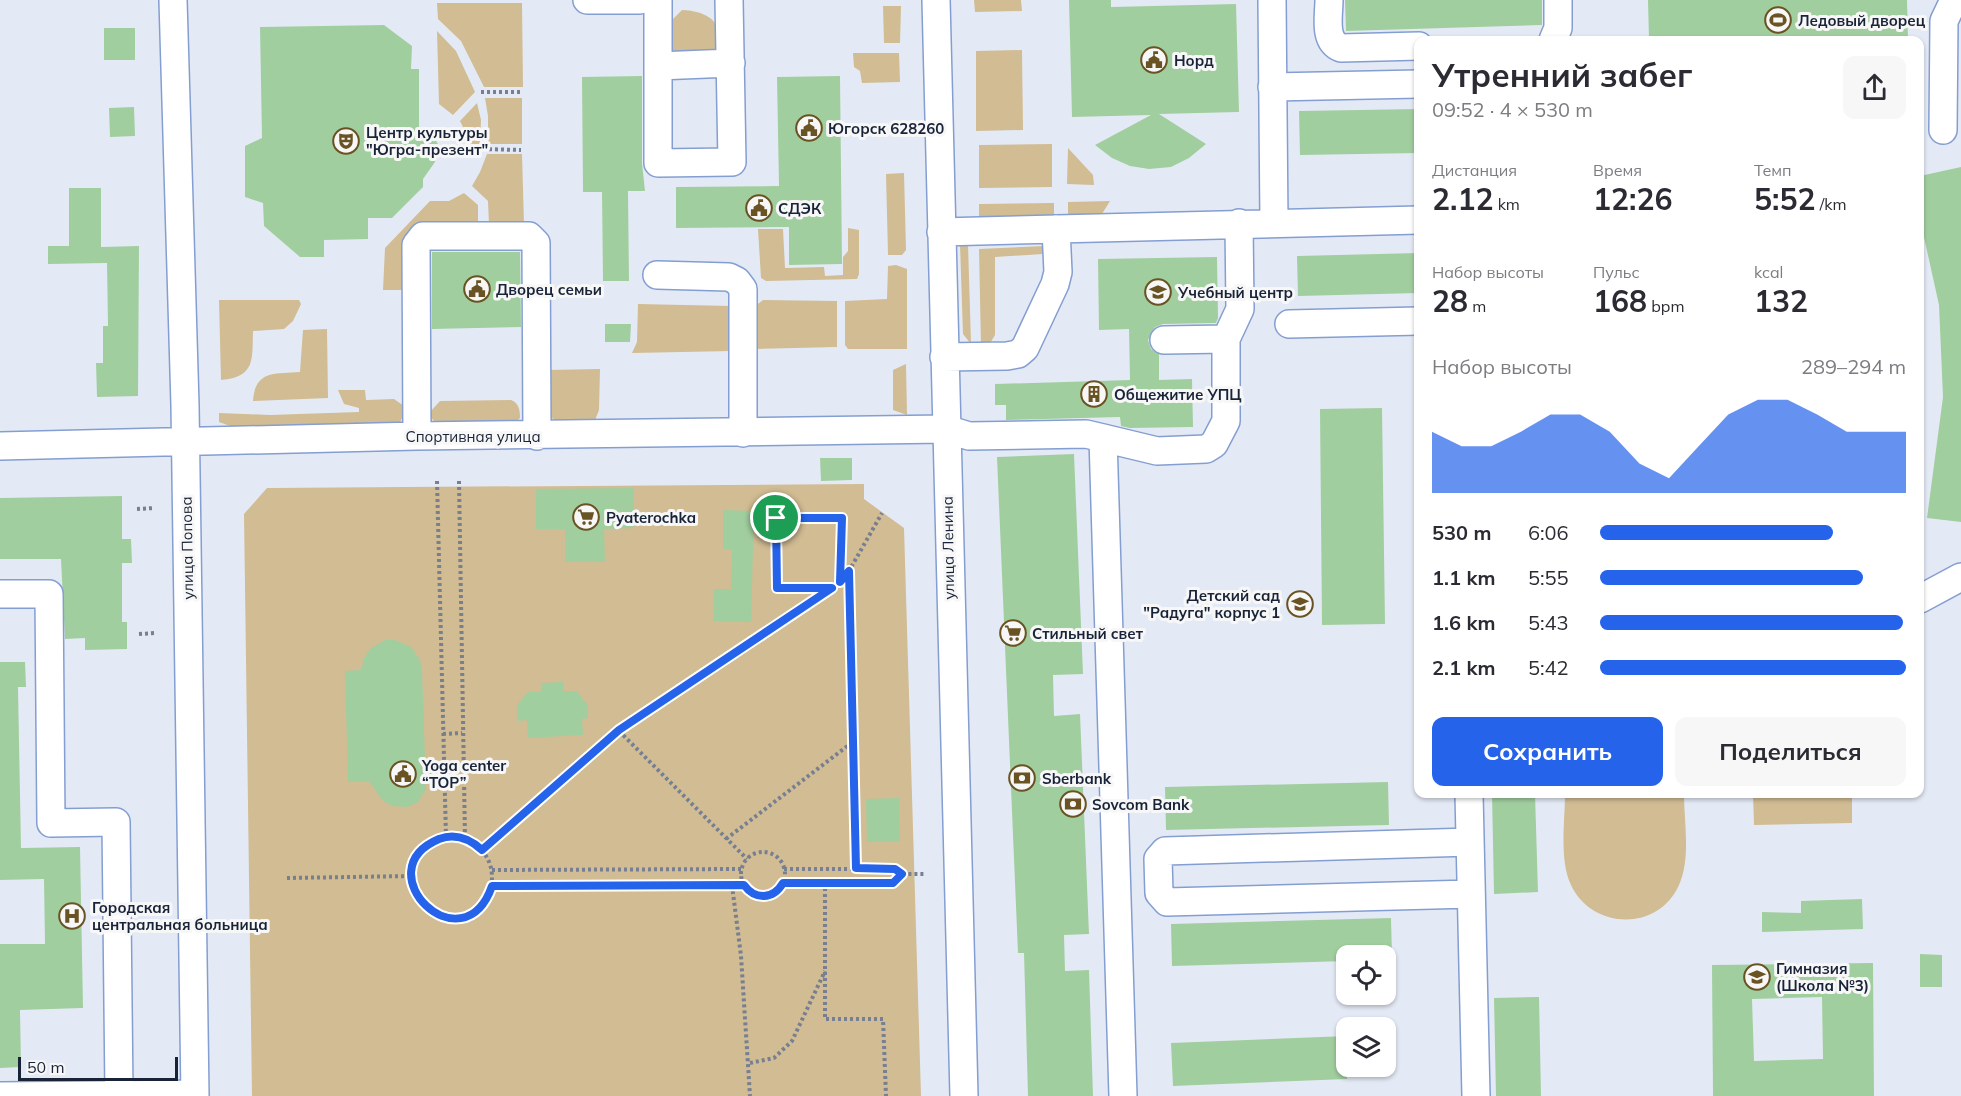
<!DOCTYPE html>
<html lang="ru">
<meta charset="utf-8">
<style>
:root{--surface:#fff;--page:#f7f7f7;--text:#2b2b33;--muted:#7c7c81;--accent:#2563eb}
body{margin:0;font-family:Mulish,sans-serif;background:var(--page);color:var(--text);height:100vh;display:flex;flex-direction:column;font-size:22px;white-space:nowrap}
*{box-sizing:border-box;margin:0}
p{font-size:20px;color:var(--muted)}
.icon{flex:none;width:33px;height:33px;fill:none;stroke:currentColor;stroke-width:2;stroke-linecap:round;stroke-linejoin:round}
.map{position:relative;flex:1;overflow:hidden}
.side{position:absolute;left:1414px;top:36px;width:510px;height:762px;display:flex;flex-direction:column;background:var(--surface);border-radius:12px;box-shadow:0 2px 4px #0004}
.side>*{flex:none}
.fabs{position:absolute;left:1336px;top:945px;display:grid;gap:12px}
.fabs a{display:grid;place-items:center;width:60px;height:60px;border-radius:12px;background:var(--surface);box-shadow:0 2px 4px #0004;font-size:30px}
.scale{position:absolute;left:18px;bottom:15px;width:160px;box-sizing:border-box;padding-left:6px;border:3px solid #192338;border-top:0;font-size:16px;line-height:21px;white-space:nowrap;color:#192338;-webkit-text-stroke:4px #f7f7f7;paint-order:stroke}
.pin{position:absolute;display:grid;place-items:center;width:51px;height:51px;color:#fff;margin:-26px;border:3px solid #fff;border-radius:50%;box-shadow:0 2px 6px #0007}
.round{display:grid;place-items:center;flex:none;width:63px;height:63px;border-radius:12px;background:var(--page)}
.headline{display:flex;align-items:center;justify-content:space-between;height:102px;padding:0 18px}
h1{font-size:33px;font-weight:700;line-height:45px}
.stats{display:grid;grid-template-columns:repeat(3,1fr);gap:9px;height:102px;padding:6px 18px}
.stats div{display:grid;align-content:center}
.stats b{font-size:30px;font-weight:700}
.stats small{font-size:16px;font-weight:400}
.stats p{font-size:16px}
.chart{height:168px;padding:12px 18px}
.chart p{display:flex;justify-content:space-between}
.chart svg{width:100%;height:108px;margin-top:6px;fill:var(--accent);opacity:.7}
.cta{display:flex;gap:12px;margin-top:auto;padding:12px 18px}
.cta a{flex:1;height:69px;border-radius:12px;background:var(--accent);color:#fff;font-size:24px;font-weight:700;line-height:69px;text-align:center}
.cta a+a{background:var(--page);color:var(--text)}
ul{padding:0 18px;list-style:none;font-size:20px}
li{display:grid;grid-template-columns:96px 72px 1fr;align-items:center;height:45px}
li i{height:15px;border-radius:8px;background:var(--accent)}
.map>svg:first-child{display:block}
.green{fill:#d1bc93}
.building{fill:#a1ce9f;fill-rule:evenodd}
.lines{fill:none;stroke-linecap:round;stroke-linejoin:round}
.minor-casing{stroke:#849ed2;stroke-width:30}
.path{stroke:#777f90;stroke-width:4;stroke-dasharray:3 3;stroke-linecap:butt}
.minor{stroke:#fff;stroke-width:27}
.route-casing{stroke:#fff;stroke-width:12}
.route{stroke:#2563eb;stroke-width:8}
.labels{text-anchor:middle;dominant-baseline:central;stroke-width:6;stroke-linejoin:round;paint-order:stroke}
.poi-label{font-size:15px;font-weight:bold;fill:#192338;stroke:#f7f7f7;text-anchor:start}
.street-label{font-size:15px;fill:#192338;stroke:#f7f7f7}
</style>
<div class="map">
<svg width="1961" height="1096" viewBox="0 0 1961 1096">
<rect width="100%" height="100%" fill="#e4eaf5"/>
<path class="green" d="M974,0H1021L1022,11L975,12Z
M437,3H522L523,87H484L461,41L438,19Z
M883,6H901L900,43H884Z
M682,10C708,11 727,23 715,51L673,59L664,36L670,22Z
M437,31L456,51L475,92L453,115L439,104Z
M1022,50L1023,130L976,131V51Z
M853,53H899L900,82L862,83L860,71L854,67Z
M485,98H522V144H488V116Z
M477,103L481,120L480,144H467V135L460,121Z
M1052,144V187L979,188V145Z
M1068,148L1093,175L1094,185L1067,184Z
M487,154H522L524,225H489L488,201L472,186L480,172Z
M904,173L906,250L902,255H888L886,174Z
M464,193L478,205V224L418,225L403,241V290H383L385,248L430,201H449Z
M1110,201L1102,214L1068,217V202Z
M1054,203V218L979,219V204Z
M848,228L859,230V274L857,279L766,281L761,278L758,229H783L785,268L824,267L825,276L843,275V257L848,251Z
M960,244H968L971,344L963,334Z
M1044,246L1046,250L1043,254L995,257V335L989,345L981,346L979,249Z
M896,265L907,269V349H848L845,345V301L887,299L888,266Z
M219,300H299L301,304L293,321L284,329L253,331C252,359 256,377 221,380Z
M763,300L837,301V347L755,349L754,307Z
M638,304L732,306V351L632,353L637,342Z
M327,329L328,398L253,401C255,370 275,374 300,372L303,330Z
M906,364L907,415L893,410V370Z
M600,369L599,410L594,423H559L546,414L547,370Z
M338,390H365L366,400L394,399L404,406L405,411L399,425L233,427L219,422V413L270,415L359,412V408L344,404Z
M511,400C519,403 520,410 520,418L514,424H438L432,419L430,412L440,401Z
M864,484V499L904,528L921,1096H252L244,514L267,488Z
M1565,794H1684C1684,821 1691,859 1679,885C1658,932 1592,930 1571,885C1559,860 1565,821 1565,794Z
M1753,794H1852V823L1754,825Z"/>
<path class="building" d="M1069,0H1111V7L1236,4L1239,112L1159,114L1206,144L1189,158L1171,167L1149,169L1130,166L1112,158L1095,145L1151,115L1072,117Z
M1345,0H1542V25L1346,31Z
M1648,0H1907L1908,40H1649Z
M384,25L412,46L411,69H419V130L434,138L438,144L435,162L423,179V187L392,218H368V239L324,240V257H300L264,226L263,203L245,197V146L262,138L260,27Z
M104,28H135V60H104Z
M642,76V163L645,191H628L629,281H603L602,192H583L582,77Z
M840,76L842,264L789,265V227L676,228V187L779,186L777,77Z
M134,107L135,136L110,137L109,108Z
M1419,109V153L1300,155L1299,111Z
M1961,167V522L1927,518L1943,397L1939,305L1920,219V176Z
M69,188H101V247L139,246L138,396L97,397L96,363H103V326H108L107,263L48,264V246H69Z
M432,252H520L521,327L432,329Z
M1419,253V293L1298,296L1297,256Z
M1217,257L1218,318L1216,323L1163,324L1155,327L1148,340L1151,349L1159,354V380L1192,379L1193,427L1130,428L1121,426L1120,417L1006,420V405H995V384L1130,380L1129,329L1099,330L1098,259Z
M605,324H631L630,342H605Z
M1382,408L1385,624L1322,625L1320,409Z
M1074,454L1083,674L1053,675L1054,716L1080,714L1089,934L1064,935L1065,971L1089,970L1093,1096H1028L1024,953H1018L997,457Z
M820,458H852V480L821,481Z
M633,488L634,528L604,529L605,562H565V529H536V489Z
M122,496V539H131L132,563H122V622H127V649L85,650V638L65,639L61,559H0V498Z
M723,510L754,511L751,622L713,621L714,589H731L732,549H723Z
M385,640H395L411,647L420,660L422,670L426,789L418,802L407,807L392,806L382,800L369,781L348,782L345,671L361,670L364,658L370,649Z
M0,662H25L26,687H18L21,848L80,847L83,1008L20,1010L21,1067L0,1068V944H45L44,879L0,880Z
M563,682L564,691H576L588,705V718L582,719L583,735L528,738L527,720L518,721L517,705L528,692H541V683Z
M1388,782L1389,825L1166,830L1165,787Z
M1492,794H1535L1538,892L1494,894Z
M899,798L900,841L867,842L866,799Z
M1862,899L1863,929L1762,932V912L1801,913V901Z
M1391,918L1392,956H1347V961L1172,966L1171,924Z
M1920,954L1942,955V987H1920Z
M1873,963L1874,1096H1713L1712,965ZM1822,997L1823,1059L1754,1061L1752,999Z
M1539,997L1541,1096H1496L1494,998Z
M1347,1036V1079L1173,1086L1171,1043Z"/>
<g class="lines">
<g class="minor-casing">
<path id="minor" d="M173,0L185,405L195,1096
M587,0H640
M658,0V163L732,162L729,0
M936,0L964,1096
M1272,0L1274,223
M1329,0C1329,16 1323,41 1341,48L1419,46
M1553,40L1558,28V0
M658,66L731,63
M1272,87L1419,84
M1943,130L1944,21L1954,0
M941,232L1419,220
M657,275L729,277L737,281L743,289V433
M1289,324L1419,321
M1164,340L1226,339
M944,357L1007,356L1018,354L1025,348L1055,284L1058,272L1056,229
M417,436L416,245L423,236H529L536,243L537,436
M1103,438L1157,451L1206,449L1214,444L1226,421V339L1240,309L1239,223
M0,446L417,436L946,429L969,436L1086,434L1103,438L1123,1096
M0,594H49L51,823L116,822L119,1094
M1920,599L1961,577
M1469,794L1476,1096
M1470,842L1165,851L1158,859L1159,893L1167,902L1471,894
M0,1096L195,1094"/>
</g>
<path class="path" d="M481,92H520
M483,149L521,150
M437,481L446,837
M459,481L465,838
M137,509L155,508
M849,572L856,868
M832,588H777L776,518H842L840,582
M139,634L156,633
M619,731L747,859
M443,734L462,733
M443,765H463
M412 877a40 40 0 1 1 80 0a40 40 0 1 1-80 0Z
M726,839L854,741
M481,850L619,731L785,622L840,582L849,571L882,513
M741 874a22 22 0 1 1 44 0a22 22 0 1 1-44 0Z
M784,869H895L902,874H926
M492,870L742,869
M287,878L412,876
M825,882V1019H883L886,1096
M783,883H893L902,874
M732,885L741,956L750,1096
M492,886L744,885
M750,1063L774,1058L792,1041L825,971"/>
<use href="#minor" class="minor"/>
</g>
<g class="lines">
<g class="route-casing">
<path id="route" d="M776,518H842L840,582L849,571L856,868L895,869L902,874L893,883H783C773,900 755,900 744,885L492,886C463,969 363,871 439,839C455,833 470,839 482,850L619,730L832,588H777Z"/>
</g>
<use href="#route" class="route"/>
</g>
<defs>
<g id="stadium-ring" transform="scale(1.35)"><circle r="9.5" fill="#f7f7f7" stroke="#6a5323" stroke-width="1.5"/><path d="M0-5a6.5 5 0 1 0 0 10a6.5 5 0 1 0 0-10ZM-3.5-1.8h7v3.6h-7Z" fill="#6a5323"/></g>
<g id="civic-ring" transform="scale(1.35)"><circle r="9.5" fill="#f7f7f7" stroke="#6a5323" stroke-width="1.5"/><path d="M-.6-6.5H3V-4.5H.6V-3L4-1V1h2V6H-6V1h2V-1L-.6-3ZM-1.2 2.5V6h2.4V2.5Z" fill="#6a5323"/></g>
<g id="theatre-ring" transform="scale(1.35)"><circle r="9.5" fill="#f7f7f7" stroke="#6a5323" stroke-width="1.5"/><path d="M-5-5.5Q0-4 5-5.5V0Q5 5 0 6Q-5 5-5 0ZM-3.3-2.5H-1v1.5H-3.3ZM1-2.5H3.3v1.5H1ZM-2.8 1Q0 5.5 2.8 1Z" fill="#6a5323"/></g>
<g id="university-ring" transform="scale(1.35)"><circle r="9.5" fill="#f7f7f7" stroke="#6a5323" stroke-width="1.5"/><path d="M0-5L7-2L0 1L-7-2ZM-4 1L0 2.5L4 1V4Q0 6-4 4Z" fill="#6a5323"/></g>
<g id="building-ring" transform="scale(1.35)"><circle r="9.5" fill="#f7f7f7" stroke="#6a5323" stroke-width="1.5"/><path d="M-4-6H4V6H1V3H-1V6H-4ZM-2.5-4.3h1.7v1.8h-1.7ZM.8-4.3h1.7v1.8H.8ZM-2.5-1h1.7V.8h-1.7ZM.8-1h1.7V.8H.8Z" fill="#6a5323"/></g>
<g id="supermarket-ring" transform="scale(1.35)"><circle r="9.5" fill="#f7f7f7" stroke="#6a5323" stroke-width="1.5"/><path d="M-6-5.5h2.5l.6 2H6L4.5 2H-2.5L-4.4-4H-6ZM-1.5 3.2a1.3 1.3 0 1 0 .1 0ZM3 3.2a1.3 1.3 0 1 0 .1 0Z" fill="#6a5323"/></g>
<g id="school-ring" transform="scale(1.35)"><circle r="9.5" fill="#f7f7f7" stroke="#6a5323" stroke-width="1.5"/><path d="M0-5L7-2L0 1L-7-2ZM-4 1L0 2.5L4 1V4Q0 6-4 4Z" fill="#6a5323"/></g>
<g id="bank-ring" transform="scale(1.35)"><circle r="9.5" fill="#f7f7f7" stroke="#6a5323" stroke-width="1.5"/><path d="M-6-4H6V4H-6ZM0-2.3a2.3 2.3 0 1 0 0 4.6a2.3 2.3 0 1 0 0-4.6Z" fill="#6a5323"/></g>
<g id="hospital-ring" transform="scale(1.35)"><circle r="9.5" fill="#f7f7f7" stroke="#6a5323" stroke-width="1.5"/><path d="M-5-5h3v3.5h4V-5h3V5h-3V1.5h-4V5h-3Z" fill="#6a5323"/></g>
</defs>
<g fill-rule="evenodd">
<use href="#stadium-ring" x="1778" y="20"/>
<use href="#civic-ring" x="1154" y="60"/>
<use href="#civic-ring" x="809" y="128"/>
<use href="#theatre-ring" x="346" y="141"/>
<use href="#civic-ring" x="759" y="208"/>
<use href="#civic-ring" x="477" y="289"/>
<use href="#university-ring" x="1158" y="292"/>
<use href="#building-ring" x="1094" y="394"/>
<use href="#supermarket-ring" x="586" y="517"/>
<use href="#school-ring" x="1300" y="604"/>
<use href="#supermarket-ring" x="1013" y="633"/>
<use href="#civic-ring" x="403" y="774"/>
<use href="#bank-ring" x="1022" y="778"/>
<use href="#bank-ring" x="1073" y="804"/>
<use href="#hospital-ring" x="72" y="916"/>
<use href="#school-ring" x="1757" y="977"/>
</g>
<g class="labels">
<g class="poi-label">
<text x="1798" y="20">Ледовый дворец</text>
<text x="1174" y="60">Норд</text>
<text x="828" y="128">Югорск 628260</text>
<text x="366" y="132">Центр культуры<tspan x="366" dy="17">"Югра-презент"</tspan></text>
<text x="778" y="208">СДЭК</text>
<text x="496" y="289">Дворец семьи</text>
<text x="1178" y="292">Учебный центр</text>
<text x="1114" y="394">Общежитие УПЦ</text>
<text x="606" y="517">Pyaterochka</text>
<text x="1280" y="595" text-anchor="end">Детский сад<tspan x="1280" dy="17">"Радуга" корпус 1</tspan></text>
<text x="1032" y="633">Стильный свет</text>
<text x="422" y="765">Yoga center<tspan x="422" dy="17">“TOP”</tspan></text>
<text x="1042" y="778">Sberbank</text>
<text x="1092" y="804">Sovcom Bank</text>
<text x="92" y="907">Городская<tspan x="92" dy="17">центральная больница</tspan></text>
<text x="1776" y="968">Гимназия<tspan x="1776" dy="17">(Школа №3)</tspan></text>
</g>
<g class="street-label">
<text x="473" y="436">Спортивная улица</text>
<text transform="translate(187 548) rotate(-91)">улица Попова</text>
<text transform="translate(948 548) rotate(-91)">улица Ленина</text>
</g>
</g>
</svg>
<div class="fabs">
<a><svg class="icon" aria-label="locate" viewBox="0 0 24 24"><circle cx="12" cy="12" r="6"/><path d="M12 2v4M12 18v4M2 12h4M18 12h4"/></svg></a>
<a><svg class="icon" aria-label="layers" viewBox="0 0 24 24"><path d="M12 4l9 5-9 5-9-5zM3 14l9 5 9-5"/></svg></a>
</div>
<div class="scale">50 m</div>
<div class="pin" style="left:776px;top:518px;background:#1e9e55"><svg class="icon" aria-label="arrive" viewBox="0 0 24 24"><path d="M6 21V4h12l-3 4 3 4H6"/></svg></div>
<section class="side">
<div class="headline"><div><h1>Утренний забег</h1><p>09:52 · 4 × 530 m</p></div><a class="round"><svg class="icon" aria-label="share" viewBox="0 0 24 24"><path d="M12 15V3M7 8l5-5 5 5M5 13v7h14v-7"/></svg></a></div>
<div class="stats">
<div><p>Дистанция</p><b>2.12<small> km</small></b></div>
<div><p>Время</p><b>12:26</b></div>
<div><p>Темп</p><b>5:52<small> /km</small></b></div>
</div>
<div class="stats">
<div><p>Набор высоты</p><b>28<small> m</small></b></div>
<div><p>Пульс</p><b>168<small> bpm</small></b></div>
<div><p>kcal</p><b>132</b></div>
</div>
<div class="chart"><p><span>Набор высоты</span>289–294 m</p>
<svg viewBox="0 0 160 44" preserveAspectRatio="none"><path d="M0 44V19L10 25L20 25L30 19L40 12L50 12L60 19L70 32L80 38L90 25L100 12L110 6L120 6L130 12L140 19L150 19L160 19V44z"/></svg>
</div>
<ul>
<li><b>530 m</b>6:06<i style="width:76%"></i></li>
<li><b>1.1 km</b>5:55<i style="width:86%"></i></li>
<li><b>1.6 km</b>5:43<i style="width:99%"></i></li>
<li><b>2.1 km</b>5:42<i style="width:100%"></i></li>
</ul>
<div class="cta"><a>Сохранить</a><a>Поделиться</a></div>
</section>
</div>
